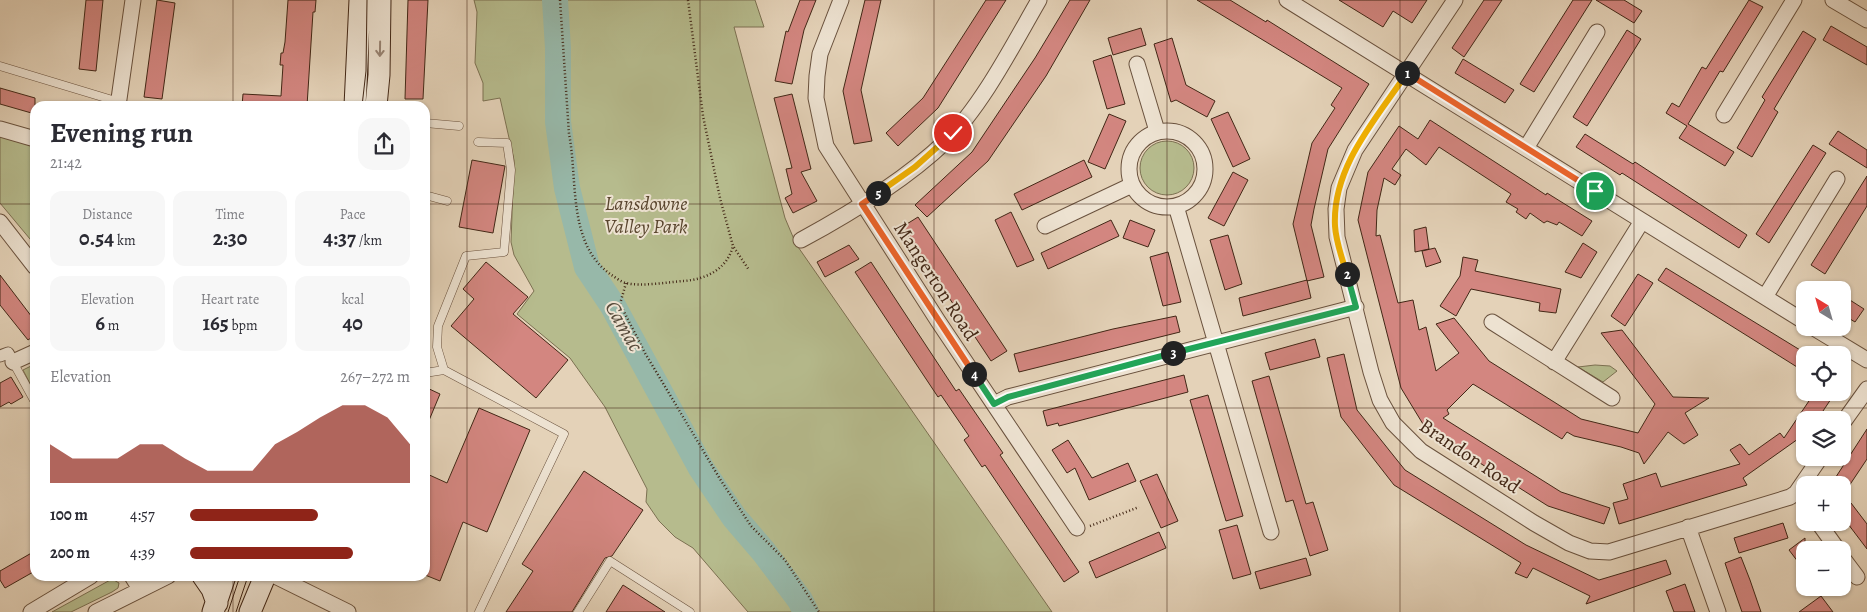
<!DOCTYPE html>
<meta charset="utf-8">
<style>
:root{--surface:#fff;--page:#f7f7f7;--text:#2b2b33;--muted:#7c7c81;--accent:#8f2418}
body{margin:0;font-family:Alegreya,serif;background:var(--page);color:var(--text);height:100vh;display:flex;flex-direction:column;font-size:19px;white-space:nowrap}
*{box-sizing:border-box;margin:0}
p{font-size:16px;color:var(--muted)}
.icon{flex:none;width:28px;height:28px;fill:none;stroke:currentColor;stroke-width:2;stroke-linecap:round;stroke-linejoin:round}
.map{position:relative;flex:1;overflow:hidden}
.details{position:absolute;left:30px;top:101px;width:400px;height:480px;display:flex;flex-direction:column;background:var(--surface);border-radius:15px;box-shadow:0 1px 4px #0004}
.details>*{flex:none}
.needle{width:32px;rotate:323deg}
.fabs{position:absolute;left:1796px;top:281px;display:grid;gap:10px}
.fabs a{display:grid;place-items:center;width:55px;height:55px;border-radius:10px;background:var(--surface);box-shadow:0 1px 4px #0004;font-size:25px}
.pin{position:absolute;display:grid;place-items:center;width:42px;height:42px;color:#fff;margin:-21px;border:2px solid #fff;border-radius:50%;box-shadow:0 1px 5px #0007}
.km{position:absolute;width:25px;height:25px;margin:-12px;border-radius:50%;background:#222;color:#fff;font-size:14px;line-height:25px;text-align:center}
.round{display:grid;place-items:center;flex:none;width:52px;height:52px;border-radius:15px;background:var(--page)}
.head{display:flex;align-items:center;justify-content:space-between;height:85px;padding:0 20px}
h1{font-size:28px;font-weight:700;line-height:38px}
.stats{display:grid;grid-template-columns:repeat(3,1fr);gap:8px;height:85px;padding:5px 20px}
.stats div{display:grid;align-content:center;border-radius:12px;background:var(--page);text-align:center}
.stats b{font-size:21px;font-weight:700}
.stats small{font-size:14px;font-weight:400}
.stats p{font-size:14px}
.chart{height:140px;padding:10px 20px}
.chart p{display:flex;justify-content:space-between}
.chart svg{width:100%;height:90px;margin-top:5px;fill:var(--accent);opacity:.7}
ul{padding:0 20px;list-style:none;font-size:16px}
li{display:grid;grid-template-columns:80px 60px 1fr;align-items:center;height:38px}
li i{height:12px;border-radius:6px;background:var(--accent)}
.map>svg:first-child{display:block}
.green{fill:#b6bb8d;stroke:#7c7152}
.lines{fill:none;stroke-linecap:round;stroke-linejoin:round}
.river{stroke:#97b8a9;stroke-width:26}
.building{fill:#d38680;stroke:#422716}
.service-casing{stroke:#6a523e;stroke-width:9}
.pedestrian-casing{stroke:#6a523e;stroke-width:13}
.minor-casing{stroke:#6a523e;stroke-width:17}
.secondary-casing{stroke:#422716;stroke-width:23}
.path{stroke:#422716;stroke-width:2.5;stroke-dasharray:1 2.5;stroke-linecap:butt}
.service{stroke:#ede2d1;stroke-width:8}
.pedestrian{stroke:#ede2d1;stroke-width:11}
.minor{stroke:#ede2d1;stroke-width:15}
.secondary{stroke:#ede2d1;stroke-width:21}
.tram{stroke:#422716;stroke-width:1}
.oneway{stroke:#988474}
.split-1-casing{stroke:#fff;stroke-width:10}
.split-2-casing{stroke:#fff;stroke-width:10}
.split-3-casing{stroke:#fff;stroke-width:10}
.split-4-casing{stroke:#fff;stroke-width:10}
.split-5-casing{stroke:#fff;stroke-width:10}
.split-6-casing{stroke:#fff;stroke-width:10}
.split-1{stroke:#f0652b;stroke-width:6}
.split-2{stroke:#f5b400;stroke-width:6}
.split-3{stroke:#22a559;stroke-width:6}
.split-4{stroke:#22a559;stroke-width:6}
.split-5{stroke:#f0652b;stroke-width:6}
.split-6{stroke:#f5b400;stroke-width:6}
.grid{fill:none;stroke:#422716;stroke-width:1;stroke-opacity:0.55}
.labels{text-anchor:middle;dominant-baseline:central;stroke-width:4;stroke-linejoin:round;paint-order:stroke}
.park-label{font-size:20px;font-style:italic;fill:#59452e;stroke:#ede2d1}
.street-label{font-size:20px;fill:#422716;stroke:#ede2d1}
.water-label{font-size:21px;font-style:italic;fill:#574b3b;stroke:#ede2d1}
</style>
<div class="map">
<svg width="1867" height="612" viewBox="0 0 1867 612">
<rect width="100%" height="100%" fill="#e4d2b8"/>
<filter id="stains"><feTurbulence type="fractalNoise" baseFrequency=".004" numOctaves="4"/><feColorMatrix values="0 0 0 0 .2 0 0 0 0 .09 0 0 0 0 .02 0 0 0 .5 -.17"/></filter>
<radialGradient id="worn" r=".72"><stop offset=".6" stop-color="#630" stop-opacity="0"/><stop offset="1" stop-color="#630" stop-opacity=".3"/></radialGradient>
<path class="green" d="M474,0H755L764,27H734L785,218L796,244L1052,612H748L693,548L675,537L659,521L646,502L647,489L605,407L570,358L517,314L534,291L514,255L511,242L514,160L500,98L483,101V83L475,63L477,12Z
M0,135L35,145V245L0,203Z
M1140 168a27 27 0 1 1 54 0a27 27 0 1 1-54 0Z
M35,364V393L23,370Z
M1595,365L1610,366L1617,371L1603,382L1578,367Z
M112,579L119,583L118,588L112,592L71,612H52Z"/>
<g class="lines">
<path class="river" d="M555,0L558,48V122L567,188L587,267L613,306L701,468L734,517L764,552L800,600L806,612"/>
</g>
<path class="building" d="M86,0H103L96,71L79,69Z
M157,0L175,3L162,99L144,97Z
M288,0H316L315,12H313L307,106H242L243,94L281,96L283,65H280L281,53H283L285,42Z
M408,0H428L423,99H405Z
M800,0H816L804,30L792,84L775,81L786,31L788,32Z
M865,0H881L861,90L872,141L854,144L843,91Z
M986,0H1006L938,108L898,146L886,133L923,98Z
M1070,0H1090L1046,76L988,161L927,217L915,205L972,152L1035,58Z
M1197,0H1230L1266,22L1267,20L1369,84L1328,149L1314,209L1311,225L1324,277L1307,281L1293,224L1312,143L1335,108L1331,105L1342,88Z
M1339,0H1427L1412,23L1393,11L1383,27Z
M1484,0H1502L1464,57L1452,48Z
M1573,0H1592L1534,92L1520,84Z
M1596,0H1624L1642,11L1634,23Z
M1749,0L1763,7L1723,72L1720,71L1688,124L1734,152L1725,166L1679,138L1687,126L1666,113L1672,103L1679,107L1702,67L1706,69Z
M1831,26L1867,47V65L1823,40Z
M1141,28L1146,45L1113,55L1108,38Z
M1627,30L1641,39L1587,126L1573,117Z
M1803,31L1816,39L1774,109L1778,112L1752,157L1737,148L1765,100L1762,97Z
M1172,38L1186,85L1215,101L1207,117L1176,100L1171,102L1154,44Z
M1111,55L1125,104L1107,109L1093,61Z
M1463,59L1514,90L1505,103L1455,73Z
M0,88L35,98V114L0,104Z
M792,94L811,169L801,172L817,201L793,213L785,198L792,194L786,169L792,168L774,98Z
M1228,112L1250,159L1233,167L1211,119Z
M1109,114L1126,121L1105,169L1088,162Z
M1430,120L1546,195L1547,193L1592,221L1582,236L1559,222L1557,225L1547,221L1544,223L1530,213L1526,219L1516,212L1518,209L1506,202L1511,194L1439,147L1426,165L1406,149L1392,169L1401,175L1395,185L1384,178L1377,210L1376,236L1380,235L1398,303L1413,300L1419,330L1426,327L1436,371L1459,353L1436,324L1454,318L1489,361L1581,419L1638,433L1655,404L1601,333L1622,330L1673,397L1709,398L1685,413L1698,435L1684,444L1668,432L1644,464L1639,453L1621,447L1574,436L1567,432L1562,439L1473,384L1447,410L1449,414L1443,418L1561,492L1610,508L1604,524L1548,506L1426,429L1401,388L1358,220L1368,172L1399,126L1418,139Z
M1838,131L1867,150V168L1829,144Z
M1585,134L1633,164L1635,162L1747,235L1739,248L1622,173L1620,175L1576,147Z
M1813,145L1826,153L1769,243L1756,234Z
M472,160L505,166L493,233L459,227Z
M1084,160L1092,177L1022,210L1014,194Z
M1233,172L1248,180L1224,226L1208,218Z
M1867,176V206L1825,274L1811,265Z
M1011,212L1034,260L1017,267L995,220Z
M918,217L1007,351L991,361L902,227Z
M1111,220L1119,236L1048,269L1041,253Z
M1130,220L1155,230L1148,247L1123,238Z
M1426,227L1429,249L1415,252L1414,230Z
M1228,235L1242,284L1225,290L1210,240Z
M1583,243L1597,252L1581,278L1565,272Z
M849,245L859,259L825,277L817,262Z
M1435,248L1441,262L1426,267L1422,251Z
M1168,252L1181,302L1163,306L1150,257Z
M1463,257L1478,260L1475,271L1561,289L1556,313L1539,311L1540,303L1471,289L1456,316L1440,306L1460,276Z
M486,262L528,297L513,314L568,360L536,398L451,326L474,299L463,289Z
M871,262L956,391L959,389L1003,453L1000,455L1079,572L1064,582L985,465L982,467L964,440L969,436L941,395L938,397L855,272Z
M1666,268L1805,353V372L1658,280Z
M1638,274L1653,283L1625,326L1611,316Z
M0,275L35,321V335L28,340L0,305Z
M1307,280L1311,298L1243,316L1239,298Z
M1842,295L1864,309L1855,322L1842,314Z
M1176,316L1180,332L1019,372L1014,354L1113,329Z
M1315,339L1320,357L1270,370L1265,353Z
M1344,354L1357,410L1405,470L1526,545L1599,580L1666,560L1671,574L1586,604L1590,596L1533,568L1527,578L1515,573L1521,563L1394,485L1341,417L1327,358Z
M1184,375L1188,392L1059,426L1058,423L1047,426L1043,411Z
M1269,376L1306,504L1313,502L1328,550L1310,556L1293,500L1286,502L1252,381Z
M11,377L23,397L11,404L9,402L0,407V383Z
M425,387L440,394L425,430Z
M1815,392H1821L1831,399L1817,420H1805V444L1798,439L1743,478L1747,485L1619,524L1613,503L1628,499L1623,484L1656,473L1661,487L1740,464L1730,450L1740,444L1749,455L1780,433L1784,438Z
M1208,395L1243,516L1226,521L1190,400Z
M479,408L530,430L487,532L463,522L440,581L425,575V473L447,483Z
M1867,429V459L1845,492L1842,490V485L1832,483Z
M1068,440L1092,478L1128,463L1136,481L1089,500L1075,468L1067,473L1052,450Z
M584,471L643,510L612,556L605,558L572,612H506L533,571L522,564Z
M1157,474L1178,521L1161,528L1140,481Z
M1851,503L1867,524V549L1842,516V509Z
M1783,523L1788,538L1739,553L1734,538Z
M1237,525L1251,574L1233,579L1219,530Z
M1159,532L1166,548L1096,578L1089,562Z
M1805,538V571L1789,550Z
M35,551V571L5,588L0,580V571Z
M1741,557L1750,580L1761,612H1742L1729,575L1725,563Z
M1306,558L1311,575L1260,589L1255,572Z
M1685,584L1695,612H1674L1666,591Z
M623,585L665,612H606Z
M1821,596L1833,612H1799Z"/>
<g class="lines">
<g class="service-casing">
<path id="service" d="M0,66L119,102
M425,123L459,126
M425,195L447,201
M13,362L35,402
M444,370L437,347L438,326L466,256L504,252L511,170L507,143L478,142
M425,373L444,370L564,434L479,612
M578,612L610,561L690,612"/>
</g>
<g class="pedestrian-casing">
<path id="pedestrian" d="M0,356L8,353L13,362"/>
</g>
<g class="minor-casing">
<path id="minor" d="M841,0L820,54L817,76L816,98L826,146L938,321L1077,528
M1287,0L1805,322
M1455,0L1355,150L1339,188L1336,209L1337,237L1371,372L1380,400L1393,423L1421,451L1534,523L1569,543L1590,551L1609,552L1790,497L1796,493L1820,458
M1833,0L1867,20
M1137,64L1157,131
M118,106L133,0
M1724,115L1794,0
M0,129L35,139
M1129 169a38 38 0 1 1 76 0a38 38 0 1 1-76 0Z
M1526,148L1597,32
M1176,206L1271,532
M0,222L35,267
M1045,226L1132,185
M801,240C851,213 904,181 945,142C982,106 1013,45 1039,0
M1765,297L1837,179
M1492,322L1612,398
M1814,328L1867,360
M13,362L35,352
M1554,362L1642,221
M994,404L1008,397L1356,307
M1842,424L1867,389
M1818,522L1838,550
M1688,527L1718,612
M1842,557L1857,577
M132,576L140,589
M275,576L348,612
M31,612L91,576
M96,612L168,576"/>
</g>
<g class="secondary-casing">
<path id="secondary" d="M355,106L360,0
M376,106L379,75L380,0
M203,576L212,589L217,603
M213,612L225,576
M250,612L265,576"/>
</g>
<path class="path" d="M560,0L569,134C578,178 567,243 610,274C615,277 621,282 626,283C641,287 668,282 684,281C707,279 727,269 733,246
M688,0L703,116L720,198L733,246L749,270
M626,283L620,304L645,353L720,479L751,526L785,560L819,612
M1090,526L1139,507"/>
<use href="#service" class="service"/>
<use href="#pedestrian" class="pedestrian"/>
<use href="#minor" class="minor"/>
<use href="#secondary" class="secondary"/>
<path class="tram" d="M362,106L366,71L367,0
M228,612L240,576
M236,612L248,576"/>
</g>
<defs><path id="oneway-shaft" d="M-6 0H5M1.5-3L5.5 0L1.5 3" fill="none" stroke-width="1.6" stroke-linecap="round" stroke-linejoin="round" transform="scale(1.25)"/></defs>
<use class="oneway" href="#oneway-shaft" transform="translate(380 49) rotate(91)"/>
<g class="lines">
<g class="split-1-casing">
<path id="split-1" d="M1407,73L1595,191"/>
</g>
<g class="split-2-casing">
<path id="split-2" d="M1347,274C1342,259 1336,242 1335,226C1332,167 1376,119 1407,73"/>
</g>
<g class="split-3-casing">
<path id="split-3" d="M1173,353L1356,307L1347,274"/>
</g>
<g class="split-4-casing">
<path id="split-4" d="M974,374L994,404L1008,397L1173,353"/>
</g>
<g class="split-5-casing">
<path id="split-5" d="M878,193L862,204L974,374"/>
</g>
<g class="split-6-casing">
<path id="split-6" d="M878,193L915,167L953,133"/>
</g>
<use href="#split-1" class="split-1"/>
<use href="#split-2" class="split-2"/>
<use href="#split-3" class="split-3"/>
<use href="#split-4" class="split-4"/>
<use href="#split-5" class="split-5"/>
<use href="#split-6" class="split-6"/>
</g>
<path class="grid" d="M233,0V106M467,0V612M700,0V612M934,0V612M1167,0V612M1400,0V612M1634,0V612M0,204H35M425,204H1867M0,408H35M425,408H1867M233,576V612"/>
<g class="labels">
<g class="park-label">
<text x="646" y="203">Lansdowne<tspan x="646" dy="23">Valley Park</tspan></text>
</g>
<g class="street-label">
<text transform="translate(936 281) rotate(57)">Mangerton Road</text>
<text transform="translate(1470 456) rotate(34)">Brandon Road</text>
</g>
<g class="water-label">
<text transform="translate(624 326) rotate(60)">Camac</text>
</g>
</g>
<rect width="100%" height="100%" filter="url(#stains)"/>
<rect width="100%" height="100%" fill="url(#worn)"/>
</svg>
<div class="fabs">
<a><svg class="needle" viewBox="-14 -14 28 28"><path d="M0-13l5 13h-10z" fill="#e53935"/><path d="M0 13l5-13h-10z" fill="#7c7c81"/></svg></a>
<a><svg class="icon" aria-label="locate" viewBox="0 0 24 24"><circle cx="12" cy="12" r="6"/><path d="M12 2v4M12 18v4M2 12h4M18 12h4"/></svg></a>
<a><svg class="icon" aria-label="layers" viewBox="0 0 24 24"><path d="M12 4l9 5-9 5-9-5zM3 14l9 5 9-5"/></svg></a>
<a>+</a>
<a>−</a>
</div>
<div class="pin" style="left:1595px;top:191px;background:#1e9e55"><svg class="icon" aria-label="arrive" viewBox="0 0 24 24"><path d="M6 21V4h12l-3 4 3 4H6"/></svg></div>
<div class="pin" style="left:953px;top:133px;background:#d93025"><svg class="icon" aria-label="check" viewBox="0 0 24 24"><path d="M5 12l5 5 9-10"/></svg></div>
<b class="km" style="left:1407px;top:73px">1</b>
<b class="km" style="left:1347px;top:274px">2</b>
<b class="km" style="left:1173px;top:353px">3</b>
<b class="km" style="left:974px;top:374px">4</b>
<b class="km" style="left:878px;top:193px">5</b>
<section class="details">
<div class="head"><div><h1>Evening run</h1><p>21:42</p></div><a class="round"><svg class="icon" aria-label="share" viewBox="0 0 24 24"><path d="M12 15V3M7 8l5-5 5 5M5 13v7h14v-7"/></svg></a></div>
<div class="stats">
<div><p>Distance</p><b>0.54<small> km</small></b></div>
<div><p>Time</p><b>2:30</b></div>
<div><p>Pace</p><b>4:37<small> /km</small></b></div>
</div>
<div class="stats">
<div><p>Elevation</p><b>6<small> m</small></b></div>
<div><p>Heart rate</p><b>165<small> bpm</small></b></div>
<div><p>kcal</p><b>40</b></div>
</div>
<div class="chart"><p><span>Elevation</span>267–272 m</p>
<svg viewBox="0 0 160 44" preserveAspectRatio="none"><path d="M0 44V25L10 32L20 32L30 32L40 25L50 25L60 32L70 38L80 38L90 38L100 25L110 19L120 12L130 6L140 6L150 12L160 25V44z"/></svg>
</div>
<ul>
<li><b>100 m</b>4:57<i style="width:58%"></i></li>
<li><b>200 m</b>4:39<i style="width:74%"></i></li>
</ul>
</section>
</div>
